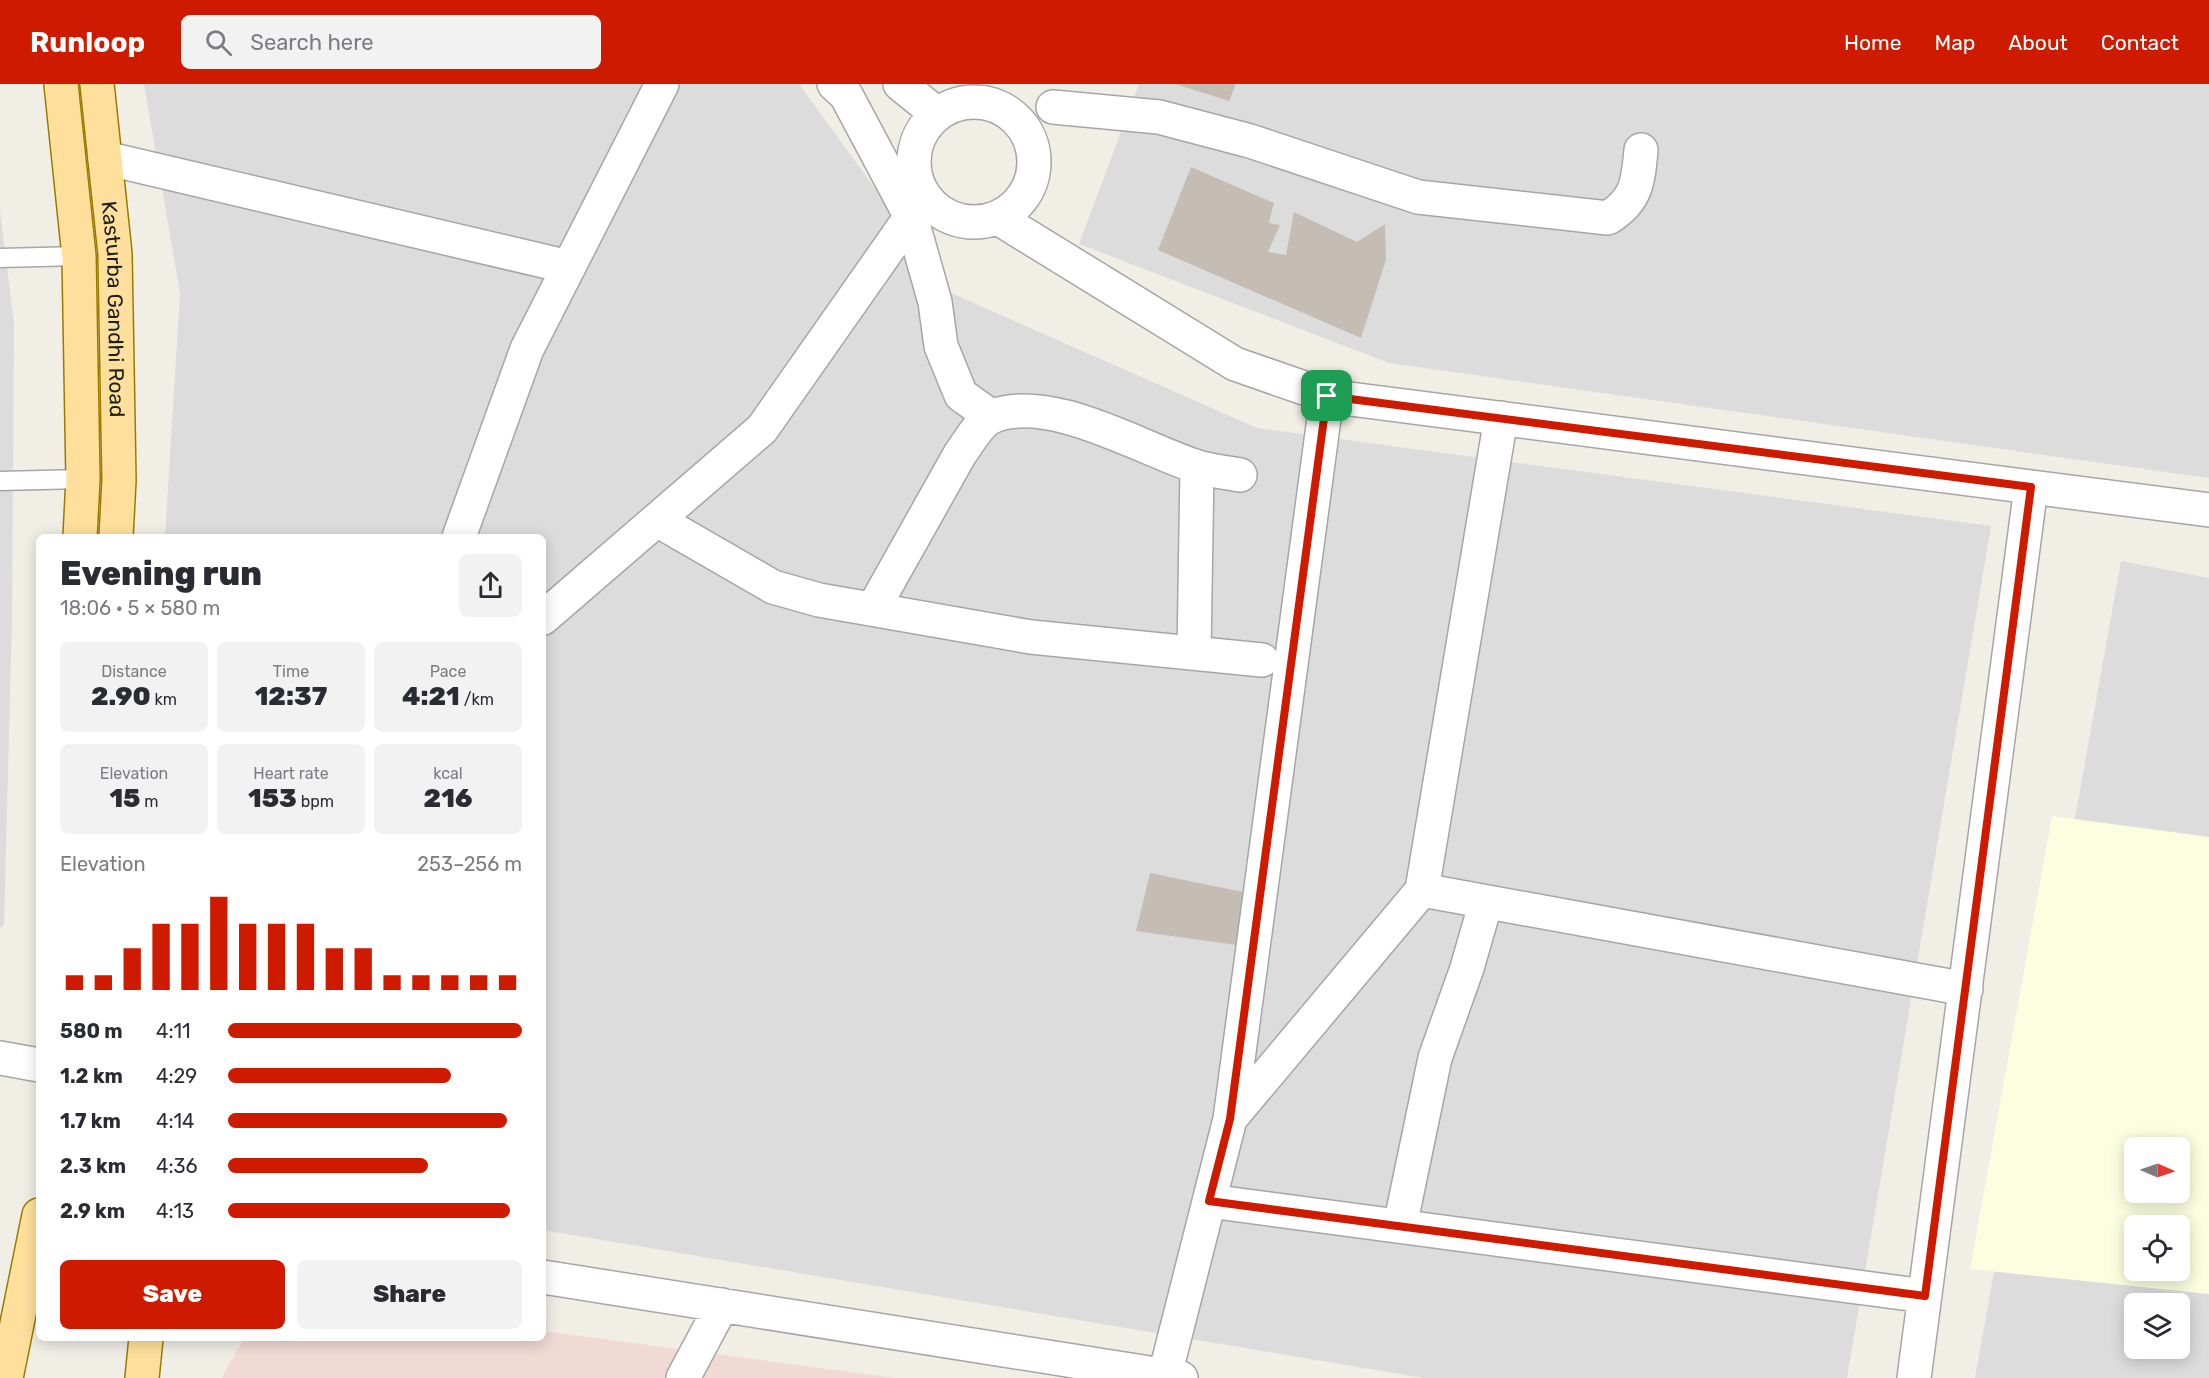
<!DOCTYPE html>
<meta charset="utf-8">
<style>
:root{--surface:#fff;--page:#f2f2f3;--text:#2b2b33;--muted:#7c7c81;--accent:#ce1b00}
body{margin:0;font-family:Rubik,sans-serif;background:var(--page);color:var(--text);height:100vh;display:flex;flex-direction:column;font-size:22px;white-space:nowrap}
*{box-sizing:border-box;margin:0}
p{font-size:20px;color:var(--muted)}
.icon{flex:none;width:33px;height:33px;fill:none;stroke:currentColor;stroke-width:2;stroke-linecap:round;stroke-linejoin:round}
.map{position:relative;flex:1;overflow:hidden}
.details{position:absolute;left:36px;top:450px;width:510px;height:807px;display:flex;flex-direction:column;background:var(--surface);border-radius:9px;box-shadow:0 3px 15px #0003}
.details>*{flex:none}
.needle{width:39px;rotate:92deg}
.tools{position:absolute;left:2124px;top:1053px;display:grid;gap:12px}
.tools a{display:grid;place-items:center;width:66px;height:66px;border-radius:9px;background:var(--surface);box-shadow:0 3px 15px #0003;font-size:30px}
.pin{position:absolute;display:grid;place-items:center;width:51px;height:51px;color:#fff;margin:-26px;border-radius:12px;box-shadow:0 3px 9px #0006}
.round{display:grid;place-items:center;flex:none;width:63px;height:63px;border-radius:9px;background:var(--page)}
.headline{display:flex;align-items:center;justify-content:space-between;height:102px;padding:0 24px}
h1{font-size:33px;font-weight:800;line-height:45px}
.stats{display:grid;grid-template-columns:repeat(3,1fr);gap:9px;height:102px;padding:6px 24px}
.stats div{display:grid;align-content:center;border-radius:9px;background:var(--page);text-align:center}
.stats b{font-size:26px;font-weight:800}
.stats small{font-size:16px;font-weight:400}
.stats p{font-size:16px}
.chart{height:168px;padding:12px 24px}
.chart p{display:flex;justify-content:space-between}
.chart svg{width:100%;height:108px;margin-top:6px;stroke:var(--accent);stroke-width:6}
.primary-button{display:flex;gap:12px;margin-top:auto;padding:12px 24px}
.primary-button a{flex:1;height:69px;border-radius:9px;background:var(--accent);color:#fff;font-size:24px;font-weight:800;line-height:69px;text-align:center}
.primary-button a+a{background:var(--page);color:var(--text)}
ul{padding:0 24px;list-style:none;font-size:20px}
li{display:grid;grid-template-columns:96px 72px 1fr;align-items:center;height:45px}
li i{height:15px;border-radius:8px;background:var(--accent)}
header{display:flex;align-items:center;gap:36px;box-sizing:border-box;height:84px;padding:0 30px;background:var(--accent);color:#fff}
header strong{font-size:28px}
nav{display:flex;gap:33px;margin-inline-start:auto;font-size:21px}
.search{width:420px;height:54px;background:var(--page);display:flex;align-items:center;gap:15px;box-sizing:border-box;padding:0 21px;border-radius:9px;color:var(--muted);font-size:22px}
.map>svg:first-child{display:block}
.residential{fill:#dddcdc;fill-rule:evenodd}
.commercial{fill:#f1d9d4}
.education{fill:#fbffdf;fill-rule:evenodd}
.building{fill:#c5bdb4}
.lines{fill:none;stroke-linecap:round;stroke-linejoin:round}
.lane-casing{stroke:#a6a6a6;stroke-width:21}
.street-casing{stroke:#a6a6a6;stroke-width:36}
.primary-casing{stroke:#9a7b00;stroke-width:36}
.lane{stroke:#fff;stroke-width:18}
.street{stroke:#fff;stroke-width:33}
.primary{stroke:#fee09c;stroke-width:33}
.route-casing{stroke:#fff;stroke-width:12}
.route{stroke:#ce1b00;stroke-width:8}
.labels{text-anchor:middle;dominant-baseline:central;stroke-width:6;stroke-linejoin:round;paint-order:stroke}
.street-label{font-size:21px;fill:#1f1f1f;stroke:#fff}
</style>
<header>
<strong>Runloop</strong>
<div class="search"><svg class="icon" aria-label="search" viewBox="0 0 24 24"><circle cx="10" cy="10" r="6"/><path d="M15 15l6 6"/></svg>Search here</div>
<nav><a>Home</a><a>Map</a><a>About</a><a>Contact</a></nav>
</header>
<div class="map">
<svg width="2209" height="1294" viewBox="0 0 2209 1294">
<rect width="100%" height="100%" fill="#f0eee5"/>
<path class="residential" d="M144,0H799L951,209L1257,344L1991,442L1847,1294H1424L543,1146V453H165L180,209Z
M1139,0H2209V394L1389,279L1079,160Z
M0,126L14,240L12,534L4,841L0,844Z
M2121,477L2209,494V1294H1975ZM2134,1064H2180V1108H2134ZM2134,1142H2180V1186H2134ZM2134,1220H2180V1264H2134Z"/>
<path class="commercial" d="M543,1247L895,1294H222L244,1254H543Z"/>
<path class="education" d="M2052,732L2209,753V1210L1970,1185ZM2134,1064H2180V1108H2134ZM2134,1142H2180V1186H2134Z"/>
<path class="building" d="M1175,0H1236L1229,17Z
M1191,83L1274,119L1269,139L1280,141L1268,168L1286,171L1294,128L1357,158L1385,140L1386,176L1361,254L1158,166Z
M1150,789L1243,808L1236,861L1136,847Z"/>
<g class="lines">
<g class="lane-casing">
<path id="lane" d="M0,174L79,172
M0,397L83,395"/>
</g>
<g class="street-casing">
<path id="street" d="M834,0L846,11L911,133L935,218L941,262L961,311L992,333
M900,0L937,30
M914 78a60 60 0 1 1 120 0a60 60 0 1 1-120 0Z
M1053,23L1159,33L1250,57L1418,113L1608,134C1637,116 1638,98 1641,66
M105,74L569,183
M998,134L1235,280L1327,312L2209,426
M657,436L773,503L819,516L1031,553L1262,576
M459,453L527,265L662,0
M873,525L960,370C969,358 979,338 993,332C1051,310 1140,364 1195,382C1209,387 1225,388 1240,391
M543,534L762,345L924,114
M1194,569L1197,383
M1422,806L1966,905
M0,974L39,981
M1230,1035L1422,806L1501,334
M1209,1117L1925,1212
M1400,1142L1435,974L1467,884L1486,818
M543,1193L1181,1294
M1165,1291L1230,1035L1327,312
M683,1294L722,1221
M1914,1294L2031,403"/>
</g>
<g class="primary-casing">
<g id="primary">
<path d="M61,0L79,172L83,395L80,453"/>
<path id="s1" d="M97,0L115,170L119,396L116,453"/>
<path d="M6,1294L39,1131"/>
<path d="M142,1294L146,1254"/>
</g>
</g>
<use href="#lane" class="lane"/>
<use href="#street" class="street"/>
<use href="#primary" class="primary"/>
</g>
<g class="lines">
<g class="route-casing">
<path id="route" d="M1327,312L2031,403L1925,1212L1209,1117L1230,1035Z"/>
</g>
<use href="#route" class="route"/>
</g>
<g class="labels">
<g class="street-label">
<text stroke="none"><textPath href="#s1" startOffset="226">Kasturba Gandhi Road</textPath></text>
</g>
</g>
</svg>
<div class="tools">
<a><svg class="needle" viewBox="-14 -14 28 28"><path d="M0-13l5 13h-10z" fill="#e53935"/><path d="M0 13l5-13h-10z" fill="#7c7c81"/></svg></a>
<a><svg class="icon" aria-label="locate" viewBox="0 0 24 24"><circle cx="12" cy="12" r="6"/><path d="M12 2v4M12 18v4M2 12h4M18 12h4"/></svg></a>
<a><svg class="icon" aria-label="layers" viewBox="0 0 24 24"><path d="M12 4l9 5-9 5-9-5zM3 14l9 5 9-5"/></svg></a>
</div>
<div class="pin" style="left:1327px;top:312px;background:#1e9e55"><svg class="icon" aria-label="arrive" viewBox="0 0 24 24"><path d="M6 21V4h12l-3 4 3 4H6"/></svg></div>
<section class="details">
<div class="headline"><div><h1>Evening run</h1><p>18:06 · 5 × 580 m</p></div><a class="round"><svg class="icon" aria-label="share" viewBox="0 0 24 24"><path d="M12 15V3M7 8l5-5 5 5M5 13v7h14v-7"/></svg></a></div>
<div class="stats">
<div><p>Distance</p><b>2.90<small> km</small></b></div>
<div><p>Time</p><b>12:37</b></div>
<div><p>Pace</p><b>4:21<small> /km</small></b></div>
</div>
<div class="stats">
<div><p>Elevation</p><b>15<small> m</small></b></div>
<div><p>Heart rate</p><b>153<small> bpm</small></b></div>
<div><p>kcal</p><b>216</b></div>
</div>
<div class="chart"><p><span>Elevation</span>253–256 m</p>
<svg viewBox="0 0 160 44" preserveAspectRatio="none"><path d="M5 44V38M15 44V38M25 44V27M35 44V17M45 44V17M55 44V6M65 44V17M75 44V17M85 44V17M95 44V27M105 44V27M115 44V38M125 44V38M135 44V38M145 44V38M155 44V38"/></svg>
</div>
<ul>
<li><b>580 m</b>4:11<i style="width:100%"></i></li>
<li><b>1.2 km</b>4:29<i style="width:76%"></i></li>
<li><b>1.7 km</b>4:14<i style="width:95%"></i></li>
<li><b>2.3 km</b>4:36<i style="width:68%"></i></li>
<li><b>2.9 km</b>4:13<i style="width:96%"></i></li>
</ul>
<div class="primary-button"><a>Save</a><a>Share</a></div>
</section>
</div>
